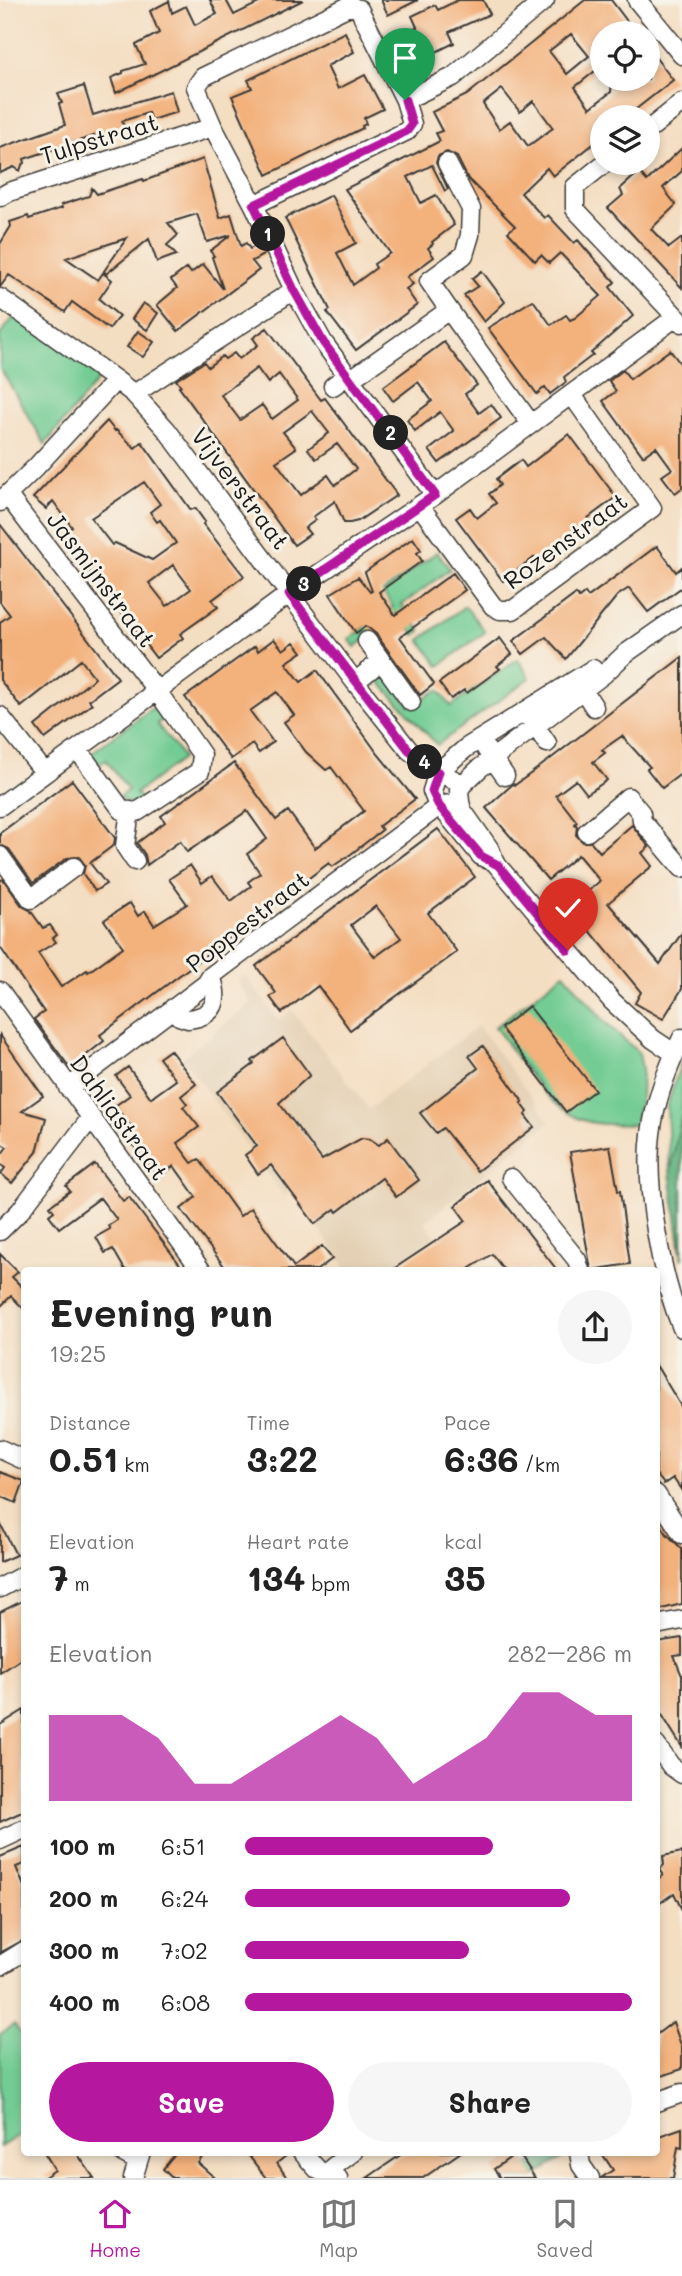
<!DOCTYPE html>
<meta charset="utf-8">
<style>
:root{--surface:#fff;--page:#f6f6f6;--text:#222;--muted:#767676;--line:#e0e0e0;--accent:#b5179e}
body{margin:0;font-family:Mali,sans-serif;background:var(--page);color:var(--text);height:100vh;display:flex;flex-direction:column;font-size:26px;white-space:nowrap}
*{box-sizing:border-box;margin:0}
p{font-size:23px;color:var(--muted)}
.icon{flex:none;width:38px;height:38px;fill:none;stroke:currentColor;stroke-width:2;stroke-linecap:round;stroke-linejoin:round}
.map{position:relative;flex:1;overflow:hidden}
.details{position:absolute;left:21px;top:1267px;width:639px;height:889px;display:flex;flex-direction:column;background:var(--surface);border-radius:7px;box-shadow:0 4px 10px #0003}
.details>*{flex:none}
.tools{position:absolute;left:590px;top:21px;display:grid;gap:14px}
.tools a{display:grid;place-items:center;width:70px;height:70px;border-radius:50%;background:var(--surface);box-shadow:0 4px 10px #0003;font-size:35px}
.pin{position:absolute;display:grid;place-items:center;width:60px;height:60px;color:#fff;margin:-72px -30px;border-radius:50% 50% 50% 0;rotate:-45deg;box-shadow:0 0 7px #0007}
.pin .icon{rotate:45deg}
.km{position:absolute;width:35px;height:35px;margin:-18px;border-radius:50%;background:#222;color:#fff;font-size:19px;line-height:35px;text-align:center}
.round{display:grid;place-items:center;flex:none;width:74px;height:74px;border-radius:37px;background:var(--page)}
.overview{display:flex;align-items:center;justify-content:space-between;height:119px;padding:0 28px}
h1{font-size:38px;font-weight:700;line-height:52px}
.metrics{display:grid;grid-template-columns:repeat(3,1fr);gap:10px;height:119px;padding:7px 28px}
.metrics div{display:grid;align-content:center}
.metrics b{font-size:35px;font-weight:700}
.metrics small{font-size:19px;font-weight:400}
.metrics p{font-size:19px}
.chart{height:196px;padding:14px 28px}
.chart p{display:flex;justify-content:space-between}
.chart svg{width:100%;height:126px;margin-top:7px;fill:var(--accent);opacity:.7}
.action{display:flex;gap:14px;margin-top:auto;padding:14px 28px}
.action a{flex:1;height:80px;border-radius:42px;background:var(--accent);color:#fff;font-size:28px;font-weight:700;line-height:80px;text-align:center}
.action a+a{background:var(--page);color:var(--text)}
ul{padding:0 28px;list-style:none;font-size:23px}
li{display:grid;grid-template-columns:112px 84px 1fr;align-items:center;height:52px}
li i{height:18px;border-radius:9px;background:var(--accent)}
.tab-bar{display:flex;justify-content:space-around;align-items:center;height:98px;border-top:2px solid var(--line);background:var(--surface);font-size:19px;color:var(--muted)}
.tab-bar a{display:grid;justify-items:center;gap:4px}
.tab-bar .selected{color:var(--accent)}
.map>svg:first-child{display:block}
.built{fill:#e4d0b4}
.green{fill:#72cc93;stroke:#477458;stroke-width:2}
.forest{fill:#5db07d;stroke:#3c664c;stroke-width:2}
.building{fill:#f3b17b;fill-rule:evenodd}
.lines{fill:none;stroke-linecap:round;stroke-linejoin:round}
.minor-casing{stroke:#3c3935;stroke-width:21}
.minor{stroke:#fff;stroke-width:18}
.route-casing{stroke:#fff;stroke-width:14}
.route{stroke:#b5179e;stroke-width:9}
.labels{text-anchor:middle;dominant-baseline:central;stroke-width:6;stroke-linejoin:round;paint-order:stroke}
.street-label{font-size:24px;fill:#1c1c1c;stroke:#f7f3e8}
</style>
<div class="map">
<svg width="682" height="2178" viewBox="0 0 682 2178">
<rect width="100%" height="100%" fill="#f7f3e8"/>
<filter id="ink" filterUnits="userSpaceOnUse"><feTurbulence type="fractalNoise" baseFrequency=".0143" numOctaves="2"/><feDisplacementMap in="SourceGraphic" scale="14" xChannelSelector="R" yChannelSelector="G"/><feConvolveMatrix kernelMatrix="1 2 1 2 8 2 1 2 1" color-interpolation-filters="sRGB"/></filter>
<filter id="wash" filterUnits="userSpaceOnUse"><feTurbulence type="fractalNoise" baseFrequency=".00686" numOctaves="4" result="noise"/><feDisplacementMap in="SourceGraphic" scale="28" xChannelSelector="R" yChannelSelector="G"/><feGaussianBlur stdDeviation="1.57" result="paint"/><feColorMatrix in="noise" values="0 0 0 0 0 0 0 0 0 0 0 0 0 0 0 0 0 1.4 0 .05"/><feComposite in="paint" operator="in"/></filter>
<g filter="url(#wash)">
<rect width="100%" height="100%" fill="#f4dec2"/>
<path class="built" d="M245,975L278,1020L292,1010L369,1109L478,1026L550,1122L425,1222L436,1237L384,1270H347L293,1190L284,1196L182,1058L252,1003L237,981Z"/>
<path class="green" d="M16,314L103,374L45,444L0,368V335Z
M437,552L450,569L402,605L421,631L415,635L400,614L355,647L349,639L393,607L383,592Z
M465,606L485,632L439,666L420,640Z
M518,659L530,678L437,745L378,680L385,674L410,706L438,690L451,706Z
M158,708L165,717L157,724L182,756V759L136,793L143,802L133,805L118,798L128,790L106,760L96,767L91,753L151,709Z
M564,973L605,1022L639,1053L642,1069L641,1096L635,1125C618,1124 597,1126 580,1119C545,1105 517,1056 495,1027Z
M682,1060V1113L670,1173L667,1106Z
M14,2025L24,2037V2132L0,2147V2034Z"/>
<path class="forest" d="M682,1113V1260L670,1173Z
M547,2153H558L562,2158L532,2178H509Z"/>
<g id="blocks">
<path class="building" d="M210,0H226L234,15L265,0H303L116,93L111,78L123,73V71L145,64L136,45L159,33L150,11L169,1L172,13L186,6L195,25L217,14Z
M381,0H418L388,15Z
M458,0H483L490,14L449,32L454,43L412,64L399,36L417,27L412,16L435,5L438,10Z
M585,0H611L636,33H602V72L599,68L575,87L590,108L611,92L612,79H648V48L673,80L626,117H602V137L553,176L547,168L521,193L544,218L548,215L574,243L578,240L583,246L615,282L610,287L633,316L591,353L593,355L564,377L566,382L550,394L545,387L537,394L488,328L533,300L551,325L566,315L570,320L575,318L601,296L560,253L549,263L541,255L535,261L508,232L515,226L468,179L457,157L447,152L438,156L436,163L448,189L445,191L432,165L408,177L421,203L436,195L454,225L432,242L433,244L428,248L434,257L407,277L413,284L406,289L417,305L356,350L327,312L330,310L285,218L331,195L356,243L337,253L353,285L376,268L374,264L390,253L345,189L440,141L436,133L442,131L432,112L467,95ZM571,34L589,56L567,74L549,51ZM502,89L520,112L533,101L553,128L528,146L510,121L499,129L483,104Z
M345,32L354,52L327,66L338,89L365,75L383,109L364,118L366,124L362,126L363,128L267,175L232,96L252,88L248,80Z
M84,86L93,115L171,91L177,112L151,120L148,113L122,121L125,129L94,138V136L24,159L25,163L22,165L20,171L14,167L0,173V148L65,125L59,104L62,103L58,94Z
M682,148V171L663,188L676,205L651,229L669,248L682,238V288L608,208L623,195L620,189L639,172L647,181Z
M203,159L220,218L231,214L241,246L246,243L250,249L259,244L265,254L252,261L259,270L178,331L157,305L177,288L171,280L187,268L191,273L203,264L223,289L212,257L214,256L210,251L231,235L207,242L197,214L168,223L178,235L167,245L176,255L157,262L149,239L106,274L104,271L127,238L66,258L98,280L103,273L112,280L99,299L119,316L109,329L72,302L65,312L9,275L0,287V244L11,226L10,222L28,216L29,219L62,208L61,205L89,196L92,188L97,194L143,179L144,181Z
M482,271L505,302L484,322L464,295L478,286L472,279Z
M143,303L158,313L147,330L132,319Z
M267,328L321,400L325,398L397,495L358,521L350,523H344L335,501L313,517L316,520L305,528L310,534L294,545L179,387L181,386L176,380L204,362L208,367L222,356L225,359L234,353L239,359L258,345L253,338ZM257,368L268,383L279,374L298,400L272,419L262,405L240,420L221,395ZM312,411L329,433L308,449L316,459L337,444L356,469L335,485L328,475L301,495L276,462L296,448L283,432Z
M138,331L154,342L143,357L127,347Z
M444,342L477,385L465,394L479,413L491,404L501,418L439,463L429,450L454,431L440,412L415,431L407,420L432,401L418,382L393,401L383,387Z
M670,350L682,366V488L675,493L662,476L672,469L656,447L643,456L603,401L616,391L609,381L623,370L630,379Z
M107,421L115,431L116,430L135,448L142,442L191,510L195,508L205,522L203,524L244,576L212,600L218,607L180,634L183,638L156,658L62,535L72,527L53,501L46,509L33,498ZM144,482L160,504L150,512L157,522L160,520L176,543L152,560L115,543L112,545L91,518ZM173,565L191,589L167,606L149,583Z
M569,434L616,497L588,518L592,524L551,555L539,563L535,557L503,581L456,518L470,508L477,518L496,503L489,494L500,485L496,479L521,460L526,467Z
M0,524L118,678L89,700L92,704L45,739L35,726L95,678L81,660L21,707L0,680V622L10,615L0,602Z
M413,538L421,550L417,553L422,561L379,592L395,615L453,573L465,590L400,637L434,684L420,695L376,634L366,626L356,633L330,594L358,577L370,592L372,591L365,572Z
M657,546L676,572L682,567V587L648,612L629,588L617,596L566,659L546,637L523,654L513,641L576,594L579,598L585,593L588,597Z
M500,638L512,654L497,666L500,669L467,693L464,690L451,699L439,683Z
M274,639L283,650L294,642L302,652L286,663L301,682L317,670L378,754L415,799L379,826L382,830L351,854L332,867L329,863L100,1035L104,1041L70,1068L34,1019L44,1012L0,947V881L3,879L22,906L30,910L43,928L50,925L57,935L53,938L56,942L38,953L61,987L87,970L88,972L123,947L104,920L130,903L138,916L145,911L154,925L187,904L169,879L190,865L202,883L212,876L231,901L251,886L248,882L260,873L247,854L267,839L247,811L187,852L180,841L147,865L145,855L137,843L165,822L161,816L234,763L276,820L288,811L315,848L364,811L331,767L326,770L306,752L284,722L294,715L277,692L250,711L273,742L259,753L252,744L231,759L185,697L255,646L258,651Z
M682,657V773L662,788L647,769L650,767L622,736L602,750L605,753L593,762L607,780L587,794L576,780L556,795L577,822L575,824L577,826L576,835L583,842H591L600,852L632,825L649,847L642,853L652,866L608,903L660,964L682,933V989L663,1019L635,1003L641,992L577,915L580,913L573,904L600,881L578,855L548,880L486,808L513,784L515,785L549,760Z
M72,780L115,838L114,845L90,863L106,884L95,891L83,874L85,865L79,857L67,858L33,883L9,849L0,845V833Z
M438,829L475,877L428,913L457,952L350,1030L318,986L282,1013L270,997L276,993L256,966ZM376,906L401,938L375,957L351,925Z
M529,1006L595,1090L566,1112L501,1028Z
M0,1035L43,1096L22,1111L46,1118L37,1152L12,1183L1,1174L5,1168L0,1164V1156L7,1147L0,1143Z
M283,1038L310,1075L279,1103L322,1160L362,1138L370,1139L379,1145L388,1138L419,1180L396,1197L382,1178L337,1212L335,1209L315,1224L271,1165L258,1174L245,1155L257,1146L217,1092L254,1064L252,1061Z
M483,1046L523,1102L521,1103L528,1112L525,1115L534,1127L477,1171L443,1128L436,1133L420,1113L478,1068L469,1056Z
M170,1050L196,1084L181,1096L187,1104L183,1107L199,1127L177,1143L192,1163L199,1159L240,1216L251,1208L294,1267L322,1246L332,1259L317,1270H227L181,1209L196,1197L174,1166L158,1178L126,1135L133,1129L115,1106L130,1095L116,1076L128,1067L151,1098L176,1080L159,1058Z
M610,1146L618,1191H620L630,1264L591,1270L570,1152Z
M95,1164L123,1201L129,1197L184,1270H125L113,1249L105,1253L96,1237L110,1229L108,1226L117,1220L100,1198L59,1228L49,1215L54,1211L50,1206L70,1191L66,1186Z
M487,1180L557,1270H504L492,1254L467,1270H392L466,1221L455,1206Z
M0,1254L18,1272L12,1277L24,1289V1309L11,1296L0,1307Z
M656,1365L682,1408V1491L673,1478L664,1484L656,1474Z
M0,1472L24,1481L16,1503L0,1496Z
M656,1518L667,1534L682,1549V1604L658,1610L656,1600Z
M0,1523L16,1555L0,1562Z
M24,1600V1657L0,1673V1612Z
M682,1638V1655L674,1656L682,1676V1747L656,1705V1642Z
M24,1710V1811L0,1822V1725Z
M24,1847V1864L16,1867L24,1886V1940L0,1953V1857Z
M682,1852V1910L674,1893L656,1906V1880L663,1875L659,1870L664,1865L663,1856Z
M673,2022L682,2048V2069L656,2078V2035Z
M682,2128V2148L678,2147L673,2178H601L613,2170L601,2152H656V2137Z
M44,2152H76L94,2178H43L55,2170Z
M177,2152H206L198,2163L215,2178H172L163,2169Z
M246,2152H291L277,2163L287,2178H266Z
M405,2152H461L423,2178H367Z
M518,2152L535,2178H500L494,2169Z"/>
</g>
</g>
<g filter="url(#ink)">
<use href="#blocks" fill-opacity="0" stroke="#3c3935" stroke-width="2"/>
<g class="lines">
<g class="minor-casing">
<path id="minor" d="M637,0L682,55
M405,100L453,77L545,0
M648,130L682,103
M447,163L471,209L470,235L464,255L429,281L449,310
M605,163L575,187V209L682,323
M0,197L9,192L213,127
M254,205L407,131L412,124L405,100L359,9L349,6L203,77L196,87L213,127L254,205L294,290L323,342L435,495
M0,298L116,380L134,394L166,429L355,682L409,750L438,772L463,784
M351,379L449,310L531,424
M333,386L348,375
M134,394L294,290
M8,496L157,691L202,755L200,771L137,812L122,810L78,750
M0,502L36,467L116,380
M420,506L493,606L500,610H513L652,508L572,395
M367,641L411,702
M577,680L594,707
M355,682L381,661
M0,716L45,773
M529,717L547,743
M486,749L505,776
M0,806L289,594L435,495L676,317
M130,811L125,846L135,861
M587,832L628,797L641,813L642,821L682,868
M0,856L31,899L74,867
M489,860L481,856L436,801L432,791L438,772L466,748L593,669
M0,991L201,1270
M173,1008L179,1016L188,1019C216,1016 220,1000 211,976
M682,1038C667,1069 655,1100 651,1134C644,1186 662,1280 682,1328
M674,1053L653,1039L612,1001L497,865L489,848L462,810L460,802L459,790L463,784L480,768L604,674L625,654L682,614
M68,1088L206,984L211,976L439,806L460,802
M511,1178L577,1260L580,1270
M0,1231L20,1211L90,1119
M0,1449L24,1460
M656,1494L682,1534
M0,1588L24,1575
M656,1625L682,1620
M656,1745L671,1766L682,1774
M0,1840L24,1829
M0,1966L24,1951
M656,2102L682,2093
M121,2152L138,2161
M302,2152L318,2170L338,2178
M579,2152L581,2165L590,2178
M329,2173L333,2167L353,2152
M133,2178L141,2152"/>
</g>
<use href="#minor" class="minor"/>
</g>
</g>
<g class="lines" filter="url(#ink)">
<g class="route-casing">
<path id="route" d="M405,100L412,124L407,131L254,205L294,290L323,342L435,495L289,594L409,750L438,772L432,791L439,806L481,856L498,865L568,950"/>
</g>
<use href="#route" class="route"/>
</g>
<g class="labels">
<g class="street-label">
<text transform="translate(99 138) rotate(-17)">Tulpstraat</text>
<text transform="translate(241 488) rotate(53)">Vijverstraat</text>
<text transform="translate(565 540) rotate(-36)">Rozenstraat</text>
<text transform="translate(102 579) rotate(53)">Jasmijnstraat</text>
<text transform="translate(247 921) rotate(-38)">Poppestraat</text>
<text transform="translate(120 1117) rotate(54)">Dahliastraat</text>
</g>
</g>
</svg>
<div class="tools">
<a><svg class="icon" aria-label="locate" viewBox="0 0 24 24"><circle cx="12" cy="12" r="6"/><path d="M12 2v4M12 18v4M2 12h4M18 12h4"/></svg></a>
<a><svg class="icon" aria-label="layers" viewBox="0 0 24 24"><path d="M12 4l9 5-9 5-9-5zM3 14l9 5 9-5"/></svg></a>
</div>
<div class="pin" style="left:405px;top:100px;background:#1e9e55"><svg class="icon" aria-label="arrive" viewBox="0 0 24 24"><path d="M6 21V4h12l-3 4 3 4H6"/></svg></div>
<div class="pin" style="left:568px;top:950px;background:#d93025"><svg class="icon" aria-label="check" viewBox="0 0 24 24"><path d="M5 12l5 5 9-10"/></svg></div>
<b class="km" style="left:268px;top:234px">1</b>
<b class="km" style="left:391px;top:433px">2</b>
<b class="km" style="left:304px;top:584px">3</b>
<b class="km" style="left:425px;top:762px">4</b>
<section class="details">
<div class="overview"><div><h1>Evening run</h1><p>19:25</p></div><a class="round"><svg class="icon" aria-label="share" viewBox="0 0 24 24"><path d="M12 15V3M7 8l5-5 5 5M5 13v7h14v-7"/></svg></a></div>
<div class="metrics">
<div><p>Distance</p><b>0.51<small> km</small></b></div>
<div><p>Time</p><b>3:22</b></div>
<div><p>Pace</p><b>6:36<small> /km</small></b></div>
</div>
<div class="metrics">
<div><p>Elevation</p><b>7<small> m</small></b></div>
<div><p>Heart rate</p><b>134<small> bpm</small></b></div>
<div><p>kcal</p><b>35</b></div>
</div>
<div class="chart"><p><span>Elevation</span>282–286 m</p>
<svg viewBox="0 0 160 44" preserveAspectRatio="none"><path d="M0 44V14L10 14L20 14L30 22L40 38L50 38L60 30L70 22L80 14L90 22L100 38L110 30L120 22L130 6L140 6L150 14L160 14V44z"/></svg>
</div>
<ul>
<li><b>100 m</b>6:51<i style="width:64%"></i></li>
<li><b>200 m</b>6:24<i style="width:84%"></i></li>
<li><b>300 m</b>7:02<i style="width:58%"></i></li>
<li><b>400 m</b>6:08<i style="width:100%"></i></li>
</ul>
<div class="action"><a>Save</a><a>Share</a></div>
</section>
</div>
<nav class="tab-bar">
<a class="selected"><svg class="icon" aria-label="home" viewBox="0 0 24 24"><path d="M3 11l9-7 9 7M6 9v11h12V9"/></svg>Home</a>
<a><svg class="icon" aria-label="map" viewBox="0 0 24 24"><path d="M3 6l6-2 6 2 6-2v14l-6 2-6-2-6 2zM9 4v14M15 6v14"/></svg>Map</a>
<a><svg class="icon" aria-label="saved" viewBox="0 0 24 24"><path d="M7 4h10v16l-5-4-5 4z"/></svg>Saved</a>
</nav>
